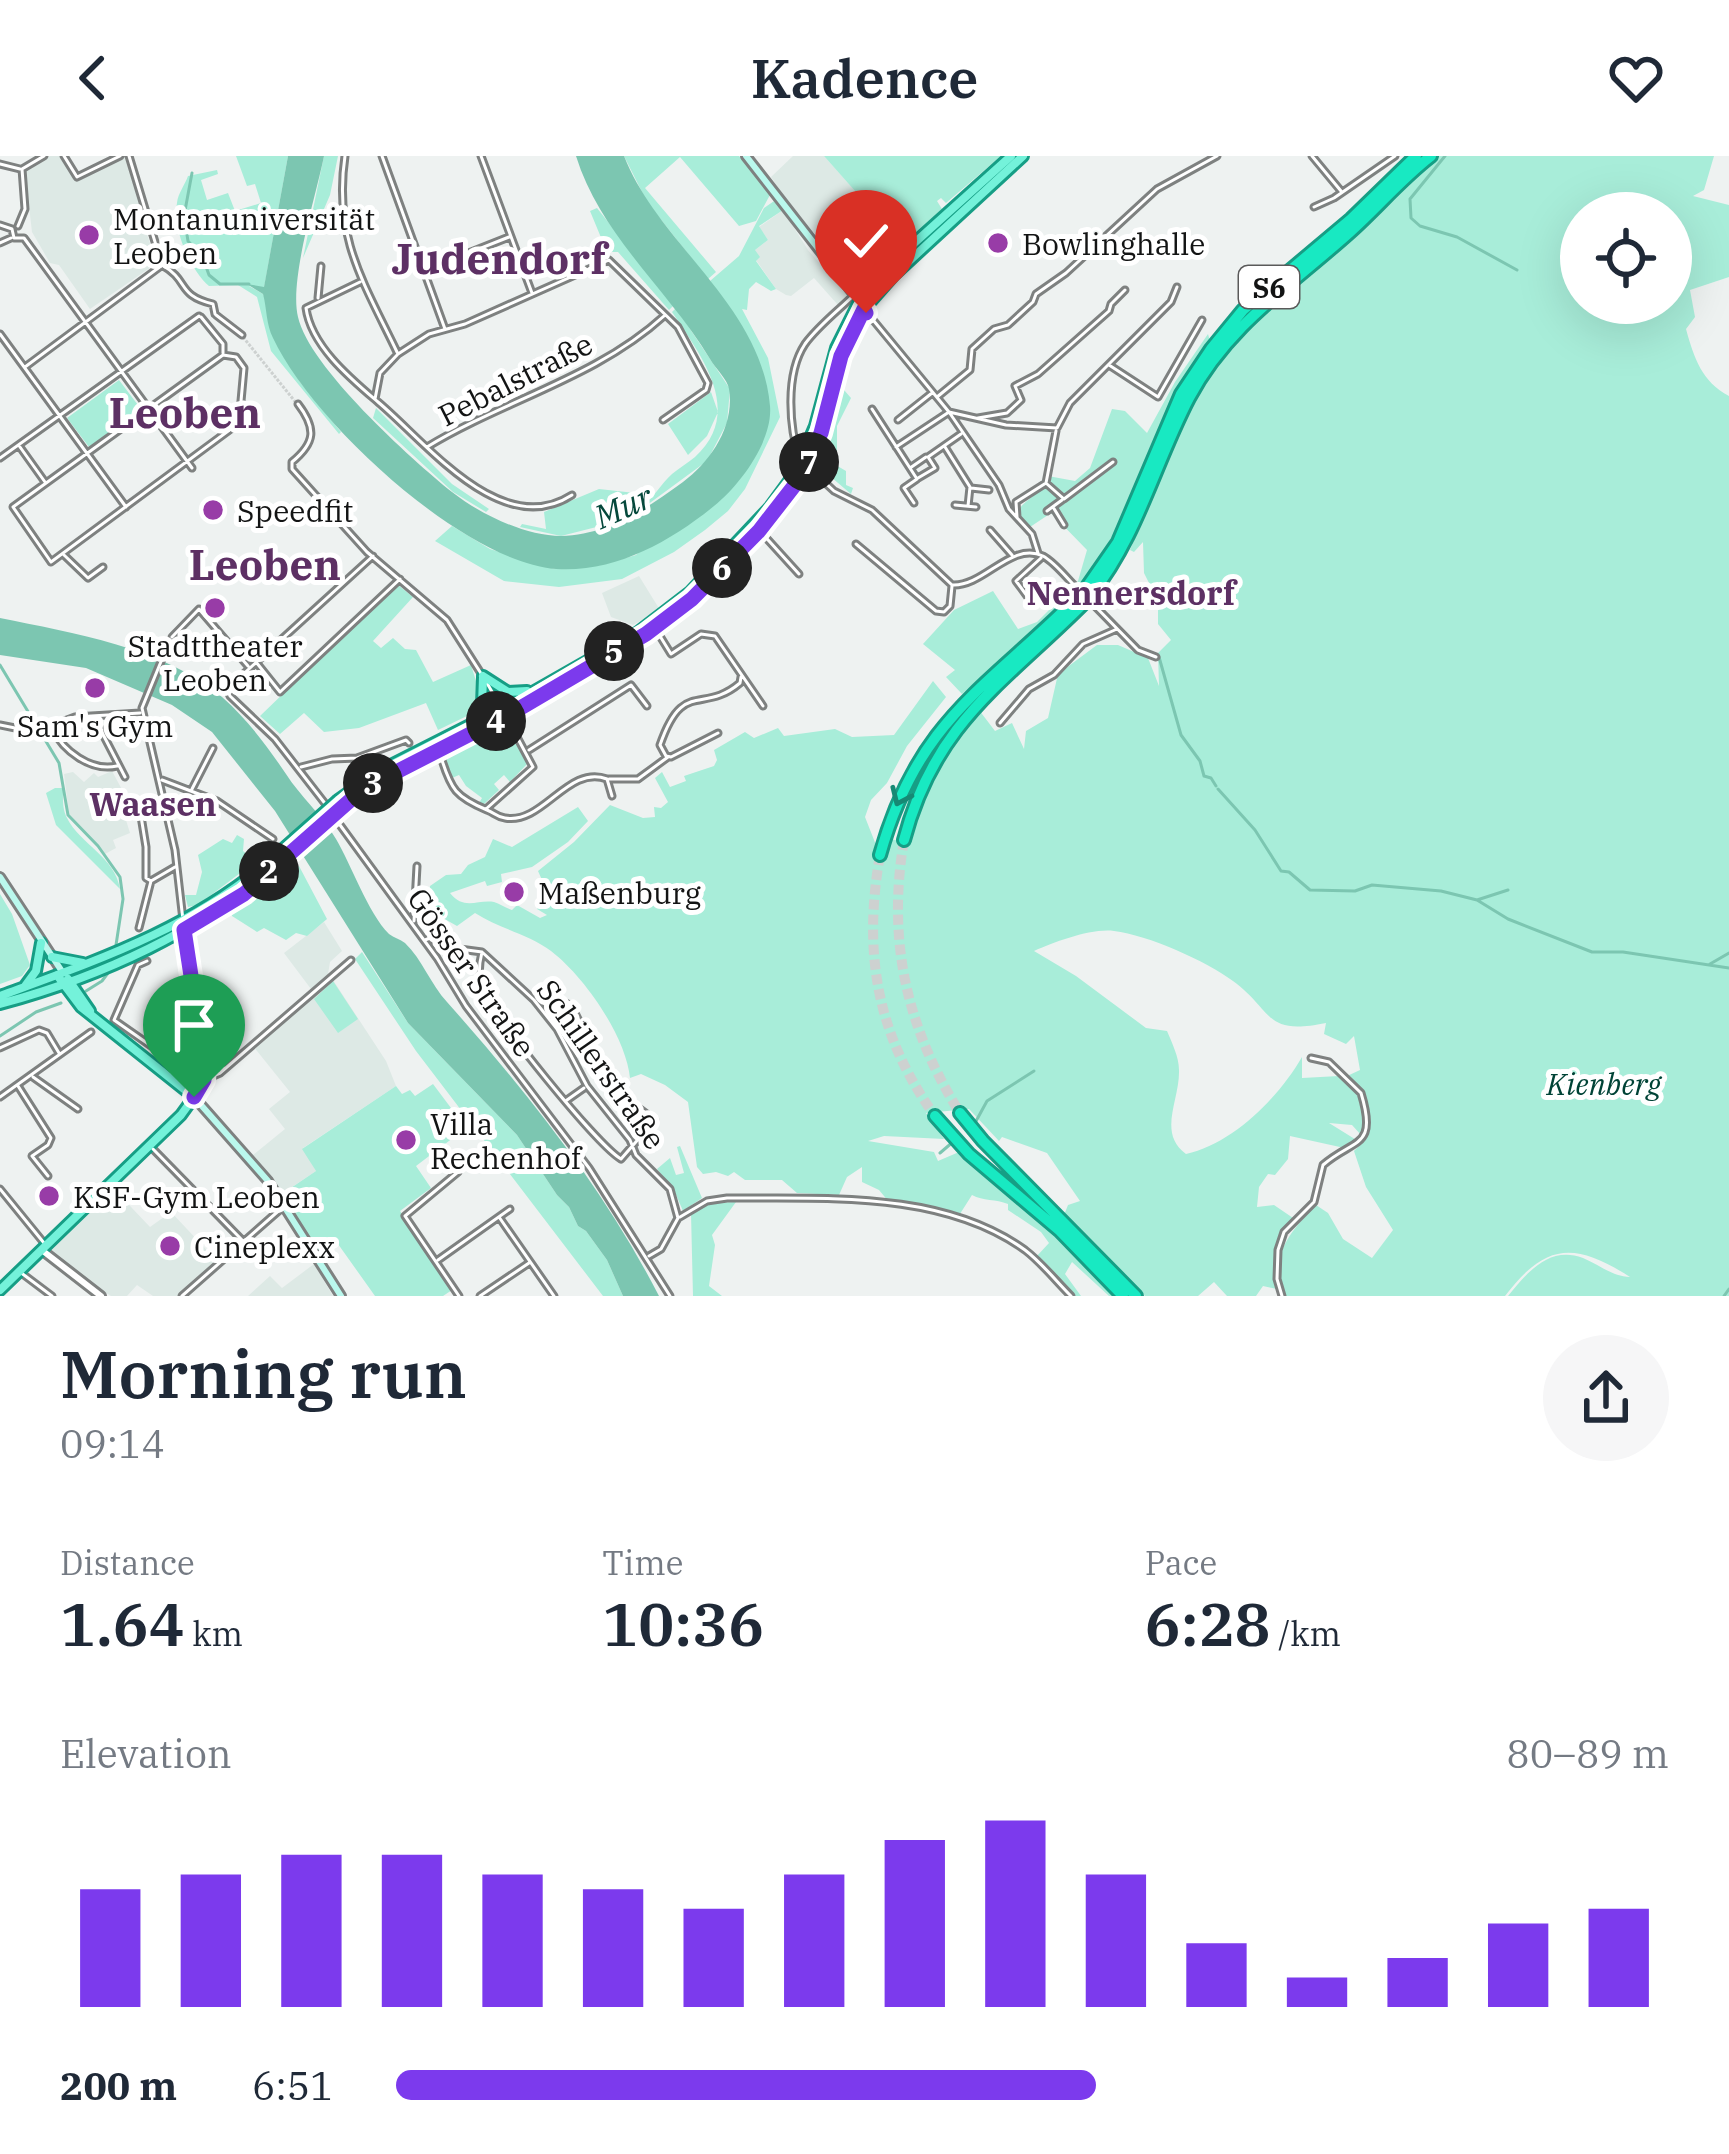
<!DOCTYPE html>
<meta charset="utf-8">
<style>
:root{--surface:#fff;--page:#f6f6f7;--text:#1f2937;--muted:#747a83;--accent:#7c3aed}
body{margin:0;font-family:"IBM Plex Serif",serif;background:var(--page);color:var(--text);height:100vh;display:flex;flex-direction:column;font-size:45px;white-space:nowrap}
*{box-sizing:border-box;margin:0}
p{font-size:39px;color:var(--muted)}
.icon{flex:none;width:66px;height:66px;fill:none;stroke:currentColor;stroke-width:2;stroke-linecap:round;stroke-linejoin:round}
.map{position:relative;height:1140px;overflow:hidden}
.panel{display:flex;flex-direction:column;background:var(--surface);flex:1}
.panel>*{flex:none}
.fabs{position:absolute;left:1560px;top:36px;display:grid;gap:24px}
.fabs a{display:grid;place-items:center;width:132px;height:132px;border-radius:50%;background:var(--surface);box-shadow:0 12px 48px #0002;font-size:60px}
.pin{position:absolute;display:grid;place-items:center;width:102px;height:102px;color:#fff;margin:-123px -51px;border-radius:50% 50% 50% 0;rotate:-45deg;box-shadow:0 0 12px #0007}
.pin .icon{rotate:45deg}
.km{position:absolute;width:60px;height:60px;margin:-30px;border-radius:50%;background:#222;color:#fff;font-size:33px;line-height:60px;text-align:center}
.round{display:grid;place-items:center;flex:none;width:126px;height:126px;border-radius:63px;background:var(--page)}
.head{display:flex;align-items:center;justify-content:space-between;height:204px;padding:0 60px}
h1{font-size:66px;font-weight:600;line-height:90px}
.metrics{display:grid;grid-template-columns:repeat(3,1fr);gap:18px;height:204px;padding:12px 60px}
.metrics div{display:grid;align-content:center}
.metrics b{font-size:60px;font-weight:600}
.metrics small{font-size:33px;font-weight:400}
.metrics p{font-size:33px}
.chart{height:336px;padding:24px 60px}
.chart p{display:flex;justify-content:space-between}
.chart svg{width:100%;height:216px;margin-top:12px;stroke:var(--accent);stroke-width:6}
ul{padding:0 60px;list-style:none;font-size:39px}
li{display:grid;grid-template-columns:192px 144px 1fr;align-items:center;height:90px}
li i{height:30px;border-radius:15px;background:var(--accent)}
header{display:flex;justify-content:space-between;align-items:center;height:156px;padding:0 60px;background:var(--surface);font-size:54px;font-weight:600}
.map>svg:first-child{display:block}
.built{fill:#dde9e5}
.green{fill:#a8edd9;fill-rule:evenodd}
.water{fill:#7cc6b1}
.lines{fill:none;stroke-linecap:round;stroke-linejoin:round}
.stream{stroke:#7cc6b1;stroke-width:3}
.minor-tunnel{stroke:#cdd1d0;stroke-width:3;stroke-dasharray:3 1.5;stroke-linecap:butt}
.motorway-tunnel{stroke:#cdd1d0;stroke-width:10;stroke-dasharray:10 5;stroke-linecap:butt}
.minor-casing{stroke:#7e8180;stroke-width:9}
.tertiary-casing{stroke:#7e8180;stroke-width:12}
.secondary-casing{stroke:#7e8180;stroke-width:12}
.primary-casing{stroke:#169e85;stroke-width:14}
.motorway-casing{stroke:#169e85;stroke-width:16}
.minor{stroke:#fff;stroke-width:3}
.tertiary{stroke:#fff;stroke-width:6}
.secondary{stroke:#baf8ed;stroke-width:6}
.primary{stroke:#74f2da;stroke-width:8}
.motorway{stroke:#18e9c2;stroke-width:10}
.primary-bridge-casing{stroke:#169e85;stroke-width:14;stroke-linecap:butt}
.motorway-bridge-casing{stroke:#169e85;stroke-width:16;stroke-linecap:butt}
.primary-bridge{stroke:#74f2da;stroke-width:8}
.motorway-bridge{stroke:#18e9c2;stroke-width:10}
.oneway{stroke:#168974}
.route-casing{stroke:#fff;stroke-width:24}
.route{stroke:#7c3aed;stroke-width:15}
.poi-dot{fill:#983ca7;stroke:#fff;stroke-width:4.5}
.labels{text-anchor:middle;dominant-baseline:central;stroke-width:10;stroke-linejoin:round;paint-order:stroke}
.shield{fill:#fff;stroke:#5a5a5a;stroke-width:3}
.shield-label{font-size:27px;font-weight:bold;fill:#131414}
.poi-label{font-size:30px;fill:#131414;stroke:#fff;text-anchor:start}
.street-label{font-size:30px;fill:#131414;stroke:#fff}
.park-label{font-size:30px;font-style:italic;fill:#004336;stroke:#fff}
.water-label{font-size:33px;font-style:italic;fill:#05483b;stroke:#fff}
.neighbourhood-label{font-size:33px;font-weight:bold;fill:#5d3064;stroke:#fff}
.district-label{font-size:42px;font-weight:bold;fill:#5d3064;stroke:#fff}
</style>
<header><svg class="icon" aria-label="back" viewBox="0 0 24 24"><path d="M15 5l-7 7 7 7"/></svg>Kadence<svg class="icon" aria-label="heart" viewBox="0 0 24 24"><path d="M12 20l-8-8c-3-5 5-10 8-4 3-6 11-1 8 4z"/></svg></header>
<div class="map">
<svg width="1729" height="1140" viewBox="0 0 1729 1140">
<rect width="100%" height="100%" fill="#eef2f1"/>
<path class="built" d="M50,0H62L77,23L126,0L140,47L138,53L157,107L90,153L59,109L50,107L32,76L25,15Z
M793,0H824L876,58L833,106L818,89L821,83L813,76L809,79L771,21Z
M783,54L808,94L847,139L838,149L814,122L791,140L786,139L776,133L756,104L755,94L768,84L759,71Z
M639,420L660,454L633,469L611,461L602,437Z
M112,615L134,656L125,661L130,677L113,684L116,692L105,698L69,658L64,618L73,616L84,626L94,617L98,621Z
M324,766L342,795L330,806L328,818L311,833L284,797Z
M331,821L386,905L396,930L303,992L316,1015L283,1037L253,999L285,973L269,953L290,936L253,890Z
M113,1032L150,1071L171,1056L218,1106L180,1140H153L137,1129L127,1140H111L52,1101L47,1095Z
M314,1108L333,1140H248L270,1120L282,1132Z"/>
<path class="green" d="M236,0H288L264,132L249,130L263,138L300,226L341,276L339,278L271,195L257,141L238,129L209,130C190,114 172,72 177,47C178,37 185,29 188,20L217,14L218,18L201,24L207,44L228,37L235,55L261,47L255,28L247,30Z
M324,0H338L330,39L303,102Z
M624,0H739L771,37L756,65L739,70L680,1L645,32L716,116L708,123L647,46Z
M824,0H1001L946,47L941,42L937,45L942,53L903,89Z
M1434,0H1714L1704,34L1693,40L1729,49V121L1690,134L1695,161L1686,173C1694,202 1702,226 1729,240V1140H1508C1527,1117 1549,1089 1583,1102C1600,1109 1611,1120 1630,1121C1575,1086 1546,1086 1505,1140H1284C1268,1100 1290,1076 1316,1049L1328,1057L1343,1083L1372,1102L1393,1074L1366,1031L1354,995C1371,980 1367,962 1365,942L1345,921L1360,914L1354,880L1346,888L1324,878L1326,867C1263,880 1274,855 1233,825C1206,805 1148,779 1114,775C1091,772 1055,786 1034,795L1076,820L1146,872L1167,875C1172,887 1179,901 1179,914C1180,944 1157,977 1186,998C1233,988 1279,941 1302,901V922L1339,920L1363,943L1362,980L1352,969L1329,967L1358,985L1349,993L1290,980L1288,1003L1275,1019L1268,1018L1259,1031L1257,1051L1274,1049L1296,1064C1274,1081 1273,1108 1277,1133L1263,1130L1256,1140H1227L1214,1126L1198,1140H1145L1064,1059L1068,1049L1080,1045L1047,997L1002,981L999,985L969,953L926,957L944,983L884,980L868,985L934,996L938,1005L959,996L1063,1085L1117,1140H1109L1072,1106L1065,1118L1081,1140H1073L1036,1101L1049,1087L1041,1076L1008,1054V1048C996,1043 983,1045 972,1039L958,1061L889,1046L879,1034L862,1026V1011L847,1021L839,1039L797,1037L782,1024H745L734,1016L728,1020L716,1016L703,1018L697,1011L688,946L665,929L641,918L630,922C626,881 585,821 551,795C530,779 498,772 475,757L457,770L441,761L428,742L430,730L446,719L461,718L468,709L485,701L493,683L512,691L578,651L588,665L568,686L532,711L501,718L502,726L487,730L485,725L450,737C464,755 478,743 494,746C500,748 506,752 512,754L517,749L540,762L547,759L537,753L547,735L538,715L574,686L610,649L643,662L655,661L654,651L661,652L668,646L655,622L662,616L670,631L686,625L684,620L714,610L717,604L714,594L745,576L754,582L778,572L784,580L835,573L852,581L894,579L933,525L946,541L907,590L887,627L871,644L865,661L876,689L873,700L886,703L891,683L907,687L936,616L979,554L995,575L1012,567L1024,593L1026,575L1048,562L1058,518L1097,489H1118L1148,502L1159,530L1158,497L1171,484L1158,468V445L1144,417L1143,386L1134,396L1130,394L1198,233L1235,181ZM1581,57H1671V147H1581Z
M777,43L783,54L759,70L768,84L755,94L760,101L756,105L776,133L771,135L756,126L749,133L747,154L742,153L768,202L780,261L745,333L728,355L705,374L674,396L622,423L559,431L504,425L435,385L452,370L490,393L555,413L601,409L636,399L770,253C762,205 738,163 710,125L739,100L764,52Z
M597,52L674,149L669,154L618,96H607L590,55Z
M676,152L730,233L727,267L707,305L628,363L561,380L520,371L522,368L546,373L544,356L599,333L644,338L646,347C656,338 662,327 672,318C679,312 688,307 695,301C745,255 701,200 672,156Z
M1208,178L1210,185L1183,224L1130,350L1085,426L962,538L946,521L955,514L923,488L954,454L993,435L1018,473L1037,466L1078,425L1087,394L1051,357L1030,371L1017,357C1024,342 1045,337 1048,320L1075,325L1090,312L1112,253L1125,255L1147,277L1175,226Z
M119,224L141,253L89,291L67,262Z
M844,234L851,242L837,270V297L829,305L846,315V329L853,332L851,338L818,310L835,250Z
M711,236L718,256L707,280L688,299L668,268Z
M376,252L452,328L489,353L486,356L453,336L373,262Z
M397,428L413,441L373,485L381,492L393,482L405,493L416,494L433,526L471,509L480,538L469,559L438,574L426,547L359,572L324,576L304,557L280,578L260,560Z
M505,568L528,607L510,626L504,619L494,628L499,634L483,649L479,647L482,642L466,630L459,619L452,622L446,604L448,594Z
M55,632H63C63,641 62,653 67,662C80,688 115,701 120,733L56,669L46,637Z
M237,679L244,683L243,695L256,705L198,749L188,751L185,739H196L202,716L198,699L223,683L232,687Z
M288,705L293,712L299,710L327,763L307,780L296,777L286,784L264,772L257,776L232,760L231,752Z
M0,738L12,758L30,809L22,820L0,828Z
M362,796L408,867L517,979L557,1039L569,1051L578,1070L586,1075L607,1104L623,1140H603L416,895L355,803Z
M333,825L358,863L338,877L314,843Z
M433,928L466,972L416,1010L431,1032L400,1055L452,1134L443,1140H375L338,1088L317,1101L279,1040L316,1015L302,993L396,930L402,938L410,934L415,940Z
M680,990L702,1042L683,1055L674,1034L657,1013L670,1002L676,1019L684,1017L677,991Z
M736,1046L712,1079L715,1089L709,1130L722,1140H693L691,1057L706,1047Z"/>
<path class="water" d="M288,0H324C316,40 289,124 298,161C309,211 411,303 452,336C480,358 525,380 561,380C608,379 647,352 683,326C711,305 735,270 729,233C728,224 715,212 710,203C668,133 601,80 576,0H624C659,89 761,148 770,250C773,285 740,329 714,350C670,386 614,417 556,413C463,406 311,264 273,182C266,168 267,153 263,138L247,128L264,131Z
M0,462C73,477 163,491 222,541C248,564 267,590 286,618C300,640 322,659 336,683C351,708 368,757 389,778C394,782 400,783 405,787C422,803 431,829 447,846C528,937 604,1033 659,1140H623L607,1104L586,1075L578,1070L569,1051L557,1039L517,979L408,867L275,655L212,576L172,549L86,512L0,499Z"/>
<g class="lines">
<path class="stream" d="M1445,0L1410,43L1411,62L1420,70L1457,81L1517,114
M192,17L184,60L188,85L203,102L209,119L220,128H249
M1159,501L1181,579L1200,605L1204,620L1211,622L1216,630
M0,509L59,607L68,659L98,690L120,721L123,743L116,789
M1218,633L1255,674L1281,715L1289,716L1310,734L1355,735L1372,729L1441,735L1477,744L1508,763L1592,796H1623L1729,812
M1477,744L1508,734
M1710,808L1729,797
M86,835L102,825L111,813
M0,880L36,856L61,847
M975,967L987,945L1034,915
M940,997L954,985
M1724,1140L1729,1133"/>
<path class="minor-tunnel" d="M243,181L297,248"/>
<path class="motorway-tunnel" d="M904,684C887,784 906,871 960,957
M880,699C863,796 876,878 935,960"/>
<g class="minor-casing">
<path id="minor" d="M64,0L77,21L120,0
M129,0L162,109C190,125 176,139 213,148L215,158
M345,0C333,81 364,127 397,196
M382,0L445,173
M481,0L532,137
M1312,0L1341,35
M0,8L20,13
M1314,51L1334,42L1395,0
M0,69L12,73L14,82H24L192,312
M18,70L25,53L22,13L44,0
M0,87L11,82
M423,115L509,81
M360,126L306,152C311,190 351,223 378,246C426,286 501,385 572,339
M318,142L321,110
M864,153L949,256L999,329L1009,353L1032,378L1038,397
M216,159L242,179
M201,161L223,188V197
M0,178L126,351
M223,199L236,201L244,212L239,267L51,406L13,351Z
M1109,209L1158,241L1202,164
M25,211L161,110
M937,241L970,214L972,193L994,173L1008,169L1033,146L1036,138L1066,117L1157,33L1217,0
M375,243L380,217L398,198L429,178L465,168L609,104L678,171L708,227L706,234L663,264
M298,248C317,273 315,287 292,306V313L367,396L447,464L482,519
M872,253L917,323L904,332L914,347
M978,262L1007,257L1021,244L1015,230L1038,218L1109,155L1111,148L1125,134
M898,264L932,237
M20,291L45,326
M427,291C504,244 596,222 664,160
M896,291L949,256L1006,269L1057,272L1070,247L1171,146L1177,131
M945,291L970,331L968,350
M0,302L199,160
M800,304C789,272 785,218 805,188C818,170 839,154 854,139
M807,310L834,335L872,354L952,429C984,431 1011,385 1043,400C1056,407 1068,424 1079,434
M910,312L926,301
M918,322L935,312L928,301L961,278
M1047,328L1064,343L1113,306
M971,332L989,334
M955,349L976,351
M1053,351L1064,369
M1047,355L1062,344
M1017,361L1016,346L1046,327L1056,275
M990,374L1012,399
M760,375L799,418
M856,388L936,455L944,456L950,450L952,430
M64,399L88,422L103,411
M1030,444L1016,425L1041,402
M1090,445L1138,494L1156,501
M655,472L671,498L701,478L715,480L763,550
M172,481L199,453L248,510
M169,486L142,552L175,694L184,773
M256,506L280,536L400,423
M487,527L500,550
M94,561L125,621
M1000,567L1029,533L1054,519L1083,488L1117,473
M0,569L35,576L75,561L140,557
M52,572C63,595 91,616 117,610
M718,577L671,601L666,600L660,589C683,522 702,559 740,527L741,521
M529,594L631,529L647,550
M446,598L441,601C451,634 456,641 487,654C495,657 496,661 505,662C543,669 568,608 607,623L612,640
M301,611L332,603L357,602L406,584L409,587
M609,623H638L668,601
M162,624L217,645L273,683
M192,633L213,592
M327,650L275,583L230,540L227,533L373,400
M486,653L533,611L508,564
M332,658L437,802L466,850L589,1012L670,1140
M151,725L146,722V691L140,654L164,649
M414,765L417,710
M139,772L151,725L175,711
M425,784L430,782L452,792L482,796L534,844L557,873L587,930L630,984L636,999L670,1033L678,1062L661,1093L649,1100
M482,796C479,808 478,822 482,834C493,860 597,989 621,1003L655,964L613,933L572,851L566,847L549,862
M147,805L138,809L114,864L177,908L169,921
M0,892L39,874L47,877L59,897
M205,916L225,912
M33,921L78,953
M206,923L220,917L351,804
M18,930L51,982L48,989L32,1000L48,1020
M0,941L91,876
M567,944L584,932
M153,993L242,1084
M458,1016L405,1060L459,1140
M0,1033L44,1087
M499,1061L554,1140
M680,1061L707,1045L727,1042C825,1043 942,1034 1025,1094C1042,1107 1056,1125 1071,1140
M438,1104L510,1053
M20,1116L52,1140
M182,1140L283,1051
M480,1140L529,1107
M1282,1140L1277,1123L1278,1094L1284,1076L1314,1046L1323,1009C1354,982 1378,993 1361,937L1329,906L1311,902"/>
</g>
<g class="tertiary-casing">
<path id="tertiary" d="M43,1095L101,1140"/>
</g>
<g class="secondary-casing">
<path id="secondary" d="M746,0L859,145
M855,139L888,108L892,109
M0,721L63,817
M185,774L205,911L204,924L194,941L268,1025L341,1140"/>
</g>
<g class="primary-casing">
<path id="primary" d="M483,520L508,536L527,535
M473,564L482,549L483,521
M338,644L379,615L515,546L638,476L690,436L770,351L795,317L815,270L836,192L859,146L901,99L1011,0
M342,649L383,621L517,554L646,478L691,443L759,375L801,321L821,277L841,200L864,153L894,119L1023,0
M52,801L83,807
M68,823L90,855
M25,830L36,815L41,787
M0,840C98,804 196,771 275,700
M0,848C100,821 203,775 280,705
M0,1134L181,959L194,941L81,851L57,819"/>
</g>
<g class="motorway-casing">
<path id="motorway" d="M1084,435L1118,386L1181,238L1211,193L1243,154L1351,63L1416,0
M1090,440C1138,380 1154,309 1189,242C1227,170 1291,129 1350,76C1377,52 1401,23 1431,0
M904,684C935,566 1004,527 1084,447
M880,699C918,563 986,533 1078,441
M960,957L983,985L1136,1140
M935,960L969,998L1060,1075L1123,1140"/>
</g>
<use href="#minor" class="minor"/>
<use href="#tertiary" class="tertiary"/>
<use href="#secondary" class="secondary"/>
<use href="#primary" class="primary"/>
<use href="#motorway" class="motorway"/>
<g class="primary-bridge-casing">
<path id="primary-bridge" d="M275,700L338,644
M280,705L342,649"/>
</g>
<g class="motorway-bridge-casing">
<path id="motorway-bridge" d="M1078,441L1084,435
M1084,447L1090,440"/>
</g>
<use href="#primary-bridge" class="primary-bridge"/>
<use href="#motorway-bridge" class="motorway-bridge"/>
</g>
<defs><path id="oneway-chevron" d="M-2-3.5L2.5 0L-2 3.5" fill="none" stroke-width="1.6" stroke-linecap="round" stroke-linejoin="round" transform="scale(3)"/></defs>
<use class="oneway" href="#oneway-chevron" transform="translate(900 641) rotate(114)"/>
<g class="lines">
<g class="route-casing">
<path id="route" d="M194,941L204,924L205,911L184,774L244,738L363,633L517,554L646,478L692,443L759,375L801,321L821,277L841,200L864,153L866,157"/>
</g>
<use href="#route" class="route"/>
</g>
<g class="poi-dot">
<circle cx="89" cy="79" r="12"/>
<circle cx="998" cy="87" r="12"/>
<circle cx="213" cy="354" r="12"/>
<circle cx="215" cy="452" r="12"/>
<circle cx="95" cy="532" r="12"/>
<circle cx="514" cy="736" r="12"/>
<circle cx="406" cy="984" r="12"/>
<circle cx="49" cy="1040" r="12"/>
<circle cx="170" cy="1090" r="12"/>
</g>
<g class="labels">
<rect class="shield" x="1239" y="110" width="60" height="42" rx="9"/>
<g class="shield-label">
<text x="1269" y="131">S6</text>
</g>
<g class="poi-label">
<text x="113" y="62">Montanuniversität<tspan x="113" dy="34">Leoben</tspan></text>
<text x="1022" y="87">Bowlinghalle</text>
<text x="237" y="354">Speedfit</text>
<text x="215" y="489" text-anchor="middle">Stadttheater<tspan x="215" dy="34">Leoben</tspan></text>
<text x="95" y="569" text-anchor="middle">Sam's Gym</text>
<text x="538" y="736">Maßenburg</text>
<text x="430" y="967">Villa<tspan x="430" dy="34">Rechenhof</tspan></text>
<text x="73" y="1040">KSF-Gym Leoben</text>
<text x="194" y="1090">Cineplexx</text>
</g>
<g class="street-label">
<text transform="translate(515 223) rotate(-27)">Pebalstraße</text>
<text transform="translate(472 816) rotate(55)">Gösser Straße</text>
<text transform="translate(602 908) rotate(55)">Schillerstraße</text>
</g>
<g class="park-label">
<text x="1604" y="927">Kienberg</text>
</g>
<g class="water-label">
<text transform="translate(623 350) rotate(-24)">Mur</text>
</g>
<g class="neighbourhood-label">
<text x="1131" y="436">Nennersdorf</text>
<text x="153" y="647">Waasen</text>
</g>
<g class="district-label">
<text x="499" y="102">Judendorf</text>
<text x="185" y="256">Leoben</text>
<text x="265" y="408">Leoben</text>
</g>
</g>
</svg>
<div class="fabs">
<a><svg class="icon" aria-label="locate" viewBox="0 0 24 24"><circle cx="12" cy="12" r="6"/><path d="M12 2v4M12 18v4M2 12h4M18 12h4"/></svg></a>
</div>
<div class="pin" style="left:194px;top:941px;background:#1e9e55"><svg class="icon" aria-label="arrive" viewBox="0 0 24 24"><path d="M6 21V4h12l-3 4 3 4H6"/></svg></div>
<div class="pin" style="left:866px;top:157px;background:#d93025"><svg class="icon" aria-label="check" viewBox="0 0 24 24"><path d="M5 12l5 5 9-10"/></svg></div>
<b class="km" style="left:269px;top:715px">2</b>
<b class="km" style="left:373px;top:627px">3</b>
<b class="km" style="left:496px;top:565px">4</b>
<b class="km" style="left:614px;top:495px">5</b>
<b class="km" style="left:722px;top:412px">6</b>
<b class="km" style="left:809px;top:306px">7</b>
</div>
<section class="panel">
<div class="head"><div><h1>Morning run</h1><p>09:14</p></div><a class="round"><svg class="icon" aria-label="share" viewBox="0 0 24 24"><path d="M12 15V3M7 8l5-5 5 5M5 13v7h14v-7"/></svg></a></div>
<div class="metrics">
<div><p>Distance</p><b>1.64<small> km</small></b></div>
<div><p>Time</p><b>10:36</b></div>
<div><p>Pace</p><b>6:28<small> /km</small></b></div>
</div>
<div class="chart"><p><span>Elevation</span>80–89 m</p>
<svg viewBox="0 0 160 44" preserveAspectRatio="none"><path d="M5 44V20M15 44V17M25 44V13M35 44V13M45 44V17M55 44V20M65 44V24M75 44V17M85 44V10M95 44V6M105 44V17M115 44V31M125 44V38M135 44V34M145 44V27M155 44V24"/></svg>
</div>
<ul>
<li><b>200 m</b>6:51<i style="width:55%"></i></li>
</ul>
</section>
